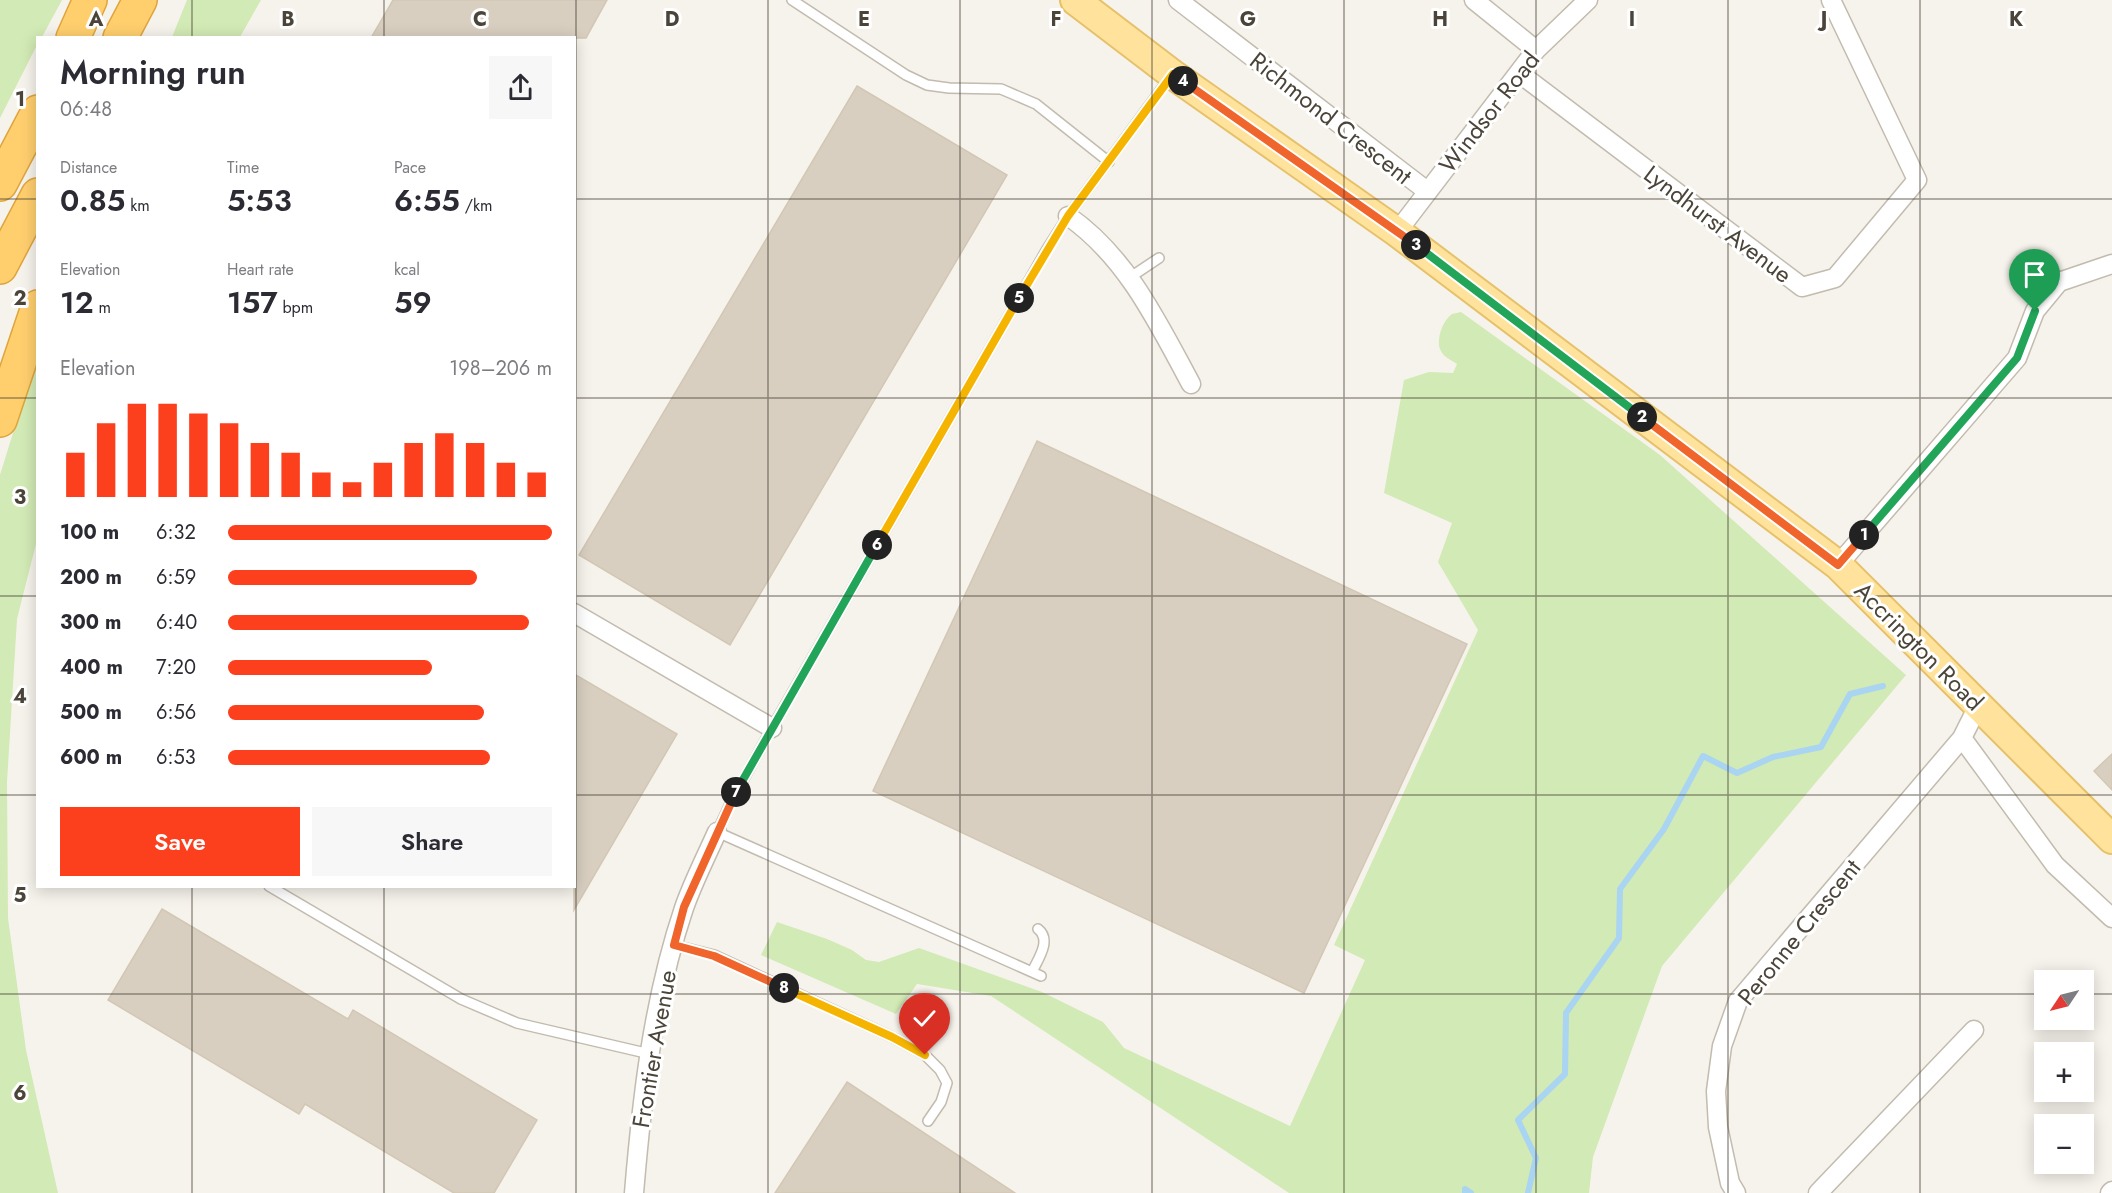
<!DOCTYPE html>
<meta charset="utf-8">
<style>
:root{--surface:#fff;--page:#f7f7f7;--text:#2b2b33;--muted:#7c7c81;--accent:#fc3f1d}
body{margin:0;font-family:Jost,sans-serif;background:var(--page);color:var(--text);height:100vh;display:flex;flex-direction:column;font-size:22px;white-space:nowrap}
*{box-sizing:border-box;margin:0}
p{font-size:20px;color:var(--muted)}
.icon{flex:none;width:33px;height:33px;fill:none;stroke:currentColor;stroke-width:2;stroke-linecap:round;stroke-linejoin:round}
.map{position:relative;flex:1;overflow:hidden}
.sheet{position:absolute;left:36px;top:36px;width:540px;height:852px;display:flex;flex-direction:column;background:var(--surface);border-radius:0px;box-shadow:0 3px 15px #0003}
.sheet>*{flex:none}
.needle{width:39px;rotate:235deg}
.controls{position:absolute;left:2034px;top:970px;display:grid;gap:12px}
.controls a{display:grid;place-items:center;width:60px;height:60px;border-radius:0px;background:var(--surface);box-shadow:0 3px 15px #0003;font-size:30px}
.pin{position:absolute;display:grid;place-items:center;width:51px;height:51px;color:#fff;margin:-62px -26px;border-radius:50% 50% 50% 0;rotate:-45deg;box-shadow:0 0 6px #0007}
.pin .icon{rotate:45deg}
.km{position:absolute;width:30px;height:30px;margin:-15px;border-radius:50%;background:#222;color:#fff;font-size:16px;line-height:30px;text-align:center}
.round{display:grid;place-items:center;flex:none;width:63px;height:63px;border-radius:0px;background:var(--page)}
.head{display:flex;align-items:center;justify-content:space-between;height:102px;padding:0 24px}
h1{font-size:33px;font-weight:600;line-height:45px}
.metrics{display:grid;grid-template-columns:repeat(3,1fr);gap:9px;height:102px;padding:6px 24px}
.metrics div{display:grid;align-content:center}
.metrics b{font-size:30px;font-weight:600}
.metrics small{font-size:16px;font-weight:400}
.metrics p{font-size:16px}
.chart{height:168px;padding:12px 24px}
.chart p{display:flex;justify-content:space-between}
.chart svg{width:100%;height:108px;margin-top:6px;stroke:var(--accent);stroke-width:6}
.cta{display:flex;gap:12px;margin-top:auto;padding:12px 24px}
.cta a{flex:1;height:69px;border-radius:0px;background:var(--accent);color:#fff;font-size:24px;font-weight:600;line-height:69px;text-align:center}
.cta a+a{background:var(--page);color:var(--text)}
ul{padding:0 24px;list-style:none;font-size:20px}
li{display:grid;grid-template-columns:96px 72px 1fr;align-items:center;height:45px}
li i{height:15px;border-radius:8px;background:var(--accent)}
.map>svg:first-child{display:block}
.green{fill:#d2eab5}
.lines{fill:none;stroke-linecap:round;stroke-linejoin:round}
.stream{stroke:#a9d4f2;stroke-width:6}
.building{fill:#d8cfc1;stroke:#d3c7b4;stroke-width:1.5}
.service-casing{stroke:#c2bbae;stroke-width:12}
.minor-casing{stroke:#c2bbae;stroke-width:21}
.primary-casing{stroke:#e6c16a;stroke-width:32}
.motorway-casing{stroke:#e0a43c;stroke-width:36}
.service{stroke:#fff;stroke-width:9}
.minor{stroke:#fff;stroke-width:18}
.primary{stroke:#ffe39c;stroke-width:28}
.motorway{stroke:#ffcf6e;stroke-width:33}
.split-1-casing{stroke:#fff;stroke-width:12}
.split-2-casing{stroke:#fff;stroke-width:12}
.split-3-casing{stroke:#fff;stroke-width:12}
.split-4-casing{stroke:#fff;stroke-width:12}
.split-5-casing{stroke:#fff;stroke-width:12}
.split-6-casing{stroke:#fff;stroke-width:12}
.split-7-casing{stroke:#fff;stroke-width:12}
.split-8-casing{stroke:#fff;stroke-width:12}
.split-9-casing{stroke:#fff;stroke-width:12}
.split-1{stroke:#22a559;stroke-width:8}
.split-2{stroke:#f0652b;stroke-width:8}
.split-3{stroke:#22a559;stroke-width:8}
.split-4{stroke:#f0652b;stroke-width:8}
.split-5{stroke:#f5b400;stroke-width:8}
.split-6{stroke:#f5b400;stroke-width:8}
.split-7{stroke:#22a559;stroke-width:8}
.split-8{stroke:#f0652b;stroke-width:8}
.split-9{stroke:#f5b400;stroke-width:8}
.grid{fill:none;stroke:#4b4439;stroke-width:1.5;stroke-opacity:0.55}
.labels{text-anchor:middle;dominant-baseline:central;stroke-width:6;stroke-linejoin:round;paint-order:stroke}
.street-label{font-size:24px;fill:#4b4439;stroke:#fff}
.grid-label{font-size:20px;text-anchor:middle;font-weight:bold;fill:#4b4439;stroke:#fff;stroke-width:6;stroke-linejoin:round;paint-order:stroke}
</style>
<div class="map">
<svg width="2112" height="1193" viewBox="0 0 2112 1193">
<rect width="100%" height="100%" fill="#f6f3ec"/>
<path class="green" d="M0,0H62L42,37L38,38L37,45L0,118Z
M187,0H261L240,37H172Z
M1461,312L1660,455L1906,675L1662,966L1593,1157L1589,1193H1289L991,996L917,984L896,1014L761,955L777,922L827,939L852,950L866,960L879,962L919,948L1042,992L1103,1022L1124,1048L1290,1126L1365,960L1334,945L1478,630L1438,562L1452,523L1384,493L1404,380L1429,372L1453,373L1457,364C1451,360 1443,357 1440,349C1436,339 1443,320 1452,314C1455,313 1458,313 1461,312Z
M37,355L38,536L17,619L7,782L8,918L26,1050L58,1193H0V475Z"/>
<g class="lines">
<path class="stream" d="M1465,1193V1189L1471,1193
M1528,1193L1536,1158L1518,1120L1565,1074L1566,1013L1619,938L1620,889L1664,829L1703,756L1737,773L1773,757L1821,747L1850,694L1883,686"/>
</g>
<path class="building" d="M393,0H607L586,38H371Z
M857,86L1007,175L730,645L579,555Z
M1037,441L1467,644L1304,993L873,791Z
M574,674L677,734L574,910Z
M2112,754V790L2094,771Z
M162,909L348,1019L353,1010L537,1120L494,1193H454L305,1104L299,1114L108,1000Z
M847,1082L1015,1193H775Z"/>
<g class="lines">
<g class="service-casing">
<path id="service" d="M792,0L906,75L927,85L949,88L1001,89L1036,104L1109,162
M1129,278L1159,258
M269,886L461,999L517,1023L650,1054
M674,945L714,955L892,1037L925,1055L940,1070L947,1083L941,1102L928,1121
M1032,972C1038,959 1052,940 1038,929
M1041,976L717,832L731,802L772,728L1047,249L1068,216L1171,76"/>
</g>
<g class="minor-casing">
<path id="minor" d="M1178,0L1427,191
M1474,0L1536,50
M1519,73L1802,287L1835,278L1917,180L1831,0
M1068,216C1127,257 1158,323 1191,384
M1397,232L1536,50L1588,0
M1838,565L2017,358L2035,311L2059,282L2112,264
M574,613L772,728
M1962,738L2055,865L2112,918
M634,1193C642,1097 653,1000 684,908C693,882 706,857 717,832
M1736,1193L1730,1183L1718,1127L1716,1091L1722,1046L1738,1001L1962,738L1979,704
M1818,1193L1974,1030
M2110,1193L2112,1191"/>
</g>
<g class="primary-casing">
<path id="primary" d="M1075,0L1172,74L1397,232L1838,565L2112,839"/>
</g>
<g class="motorway-casing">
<path id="motorway" d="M73,38L90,0
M120,38L140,0
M0,184L38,112
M0,267L38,195
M0,420L38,307"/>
</g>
<use href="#service" class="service"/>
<use href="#minor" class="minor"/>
<use href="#primary" class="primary"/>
<use href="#motorway" class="motorway"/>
</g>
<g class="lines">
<g class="split-1-casing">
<path id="split-1" d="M1864,535L2017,358L2035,311"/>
</g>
<g class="split-2-casing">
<path id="split-2" d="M1642,417L1838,565L1864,535"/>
</g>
<g class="split-3-casing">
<path id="split-3" d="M1416,245L1642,417"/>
</g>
<g class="split-4-casing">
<path id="split-4" d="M1183,81L1416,245"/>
</g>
<g class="split-5-casing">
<path id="split-5" d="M1019,298L1068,216L1173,74L1183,81"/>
</g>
<g class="split-6-casing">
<path id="split-6" d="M877,545L1019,298"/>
</g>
<g class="split-7-casing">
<path id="split-7" d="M736,792L877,545"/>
</g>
<g class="split-8-casing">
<path id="split-8" d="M736,792L684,907L674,945L714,956L784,988"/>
</g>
<g class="split-9-casing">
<path id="split-9" d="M784,988L892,1037L925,1055"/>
</g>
<use href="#split-1" class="split-1"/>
<use href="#split-2" class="split-2"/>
<use href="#split-3" class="split-3"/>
<use href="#split-4" class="split-4"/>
<use href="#split-5" class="split-5"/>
<use href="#split-6" class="split-6"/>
<use href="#split-7" class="split-7"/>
<use href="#split-8" class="split-8"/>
<use href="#split-9" class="split-9"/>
</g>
<path class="grid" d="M192,0V38M384,0V38M576,0V1193M768,0V1193M960,0V1193M1152,0V1193M1344,0V1193M1536,0V1193M1728,0V1193M1920,0V1193M0,199H38M574,199H2112M0,398H38M574,398H2112M0,596H38M574,596H2112M0,795H38M574,795H2112M192,886V1193M384,886V1193M0,994H2044M2084,994H2112"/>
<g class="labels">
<g class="street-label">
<text transform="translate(1489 112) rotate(-52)">Windsor Road</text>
<text transform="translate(1331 118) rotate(38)">Richmond Crescent</text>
<text transform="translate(1718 224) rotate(37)">Lyndhurst Avenue</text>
<text transform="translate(1919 646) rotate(45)">Accrington Road</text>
<text transform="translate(1799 932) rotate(-51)">Peronne Crescent</text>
<text transform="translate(654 1049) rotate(-80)">Frontier Avenue</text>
</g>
</g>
<g class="grid-label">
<text x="96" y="26">A</text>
<text x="288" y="26">B</text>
<text x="480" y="26">C</text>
<text x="672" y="26">D</text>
<text x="864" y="26">E</text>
<text x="1056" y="26">F</text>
<text x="1248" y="26">G</text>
<text x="1440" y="26">H</text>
<text x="1632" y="26">I</text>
<text x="1824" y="26">J</text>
<text x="2016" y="26">K</text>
<text x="20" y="106">1</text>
<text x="20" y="305">2</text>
<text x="20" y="504">3</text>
<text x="20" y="703">4</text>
<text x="20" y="902">5</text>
<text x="20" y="1100">6</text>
</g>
</svg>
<div class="controls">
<a><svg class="needle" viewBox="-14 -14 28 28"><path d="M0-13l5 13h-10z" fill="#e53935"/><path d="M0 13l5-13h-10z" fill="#7c7c81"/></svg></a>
<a>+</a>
<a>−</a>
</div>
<div class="pin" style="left:2035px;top:311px;background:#1e9e55"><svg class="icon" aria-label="arrive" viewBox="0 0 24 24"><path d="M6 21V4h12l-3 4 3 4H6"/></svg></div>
<div class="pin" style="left:925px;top:1055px;background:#d93025"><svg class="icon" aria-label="check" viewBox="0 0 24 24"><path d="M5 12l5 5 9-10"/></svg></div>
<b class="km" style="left:1864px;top:535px">1</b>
<b class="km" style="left:1642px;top:417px">2</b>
<b class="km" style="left:1416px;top:245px">3</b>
<b class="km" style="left:1183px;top:81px">4</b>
<b class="km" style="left:1019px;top:298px">5</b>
<b class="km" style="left:877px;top:545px">6</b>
<b class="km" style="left:736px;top:792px">7</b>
<b class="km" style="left:784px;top:988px">8</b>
<section class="sheet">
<div class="head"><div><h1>Morning run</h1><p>06:48</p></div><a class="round"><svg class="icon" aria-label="share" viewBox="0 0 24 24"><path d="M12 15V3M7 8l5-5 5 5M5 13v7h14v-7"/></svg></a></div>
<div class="metrics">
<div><p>Distance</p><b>0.85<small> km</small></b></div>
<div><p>Time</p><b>5:53</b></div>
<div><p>Pace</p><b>6:55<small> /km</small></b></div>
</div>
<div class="metrics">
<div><p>Elevation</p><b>12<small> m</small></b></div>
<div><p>Heart rate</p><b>157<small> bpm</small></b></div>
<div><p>kcal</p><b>59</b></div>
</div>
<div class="chart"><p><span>Elevation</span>198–206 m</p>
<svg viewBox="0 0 160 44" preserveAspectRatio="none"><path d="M5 44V26M15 44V14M25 44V6M35 44V6M45 44V10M55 44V14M65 44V22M75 44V26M85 44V34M95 44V38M105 44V30M115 44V22M125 44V18M135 44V22M145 44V30M155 44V34"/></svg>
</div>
<ul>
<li><b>100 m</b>6:32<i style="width:100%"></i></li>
<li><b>200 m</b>6:59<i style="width:77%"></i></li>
<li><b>300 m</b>6:40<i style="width:93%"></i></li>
<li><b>400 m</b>7:20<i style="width:63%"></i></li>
<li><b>500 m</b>6:56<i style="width:79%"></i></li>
<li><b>600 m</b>6:53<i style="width:81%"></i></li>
</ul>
<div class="cta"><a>Save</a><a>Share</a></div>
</section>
</div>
